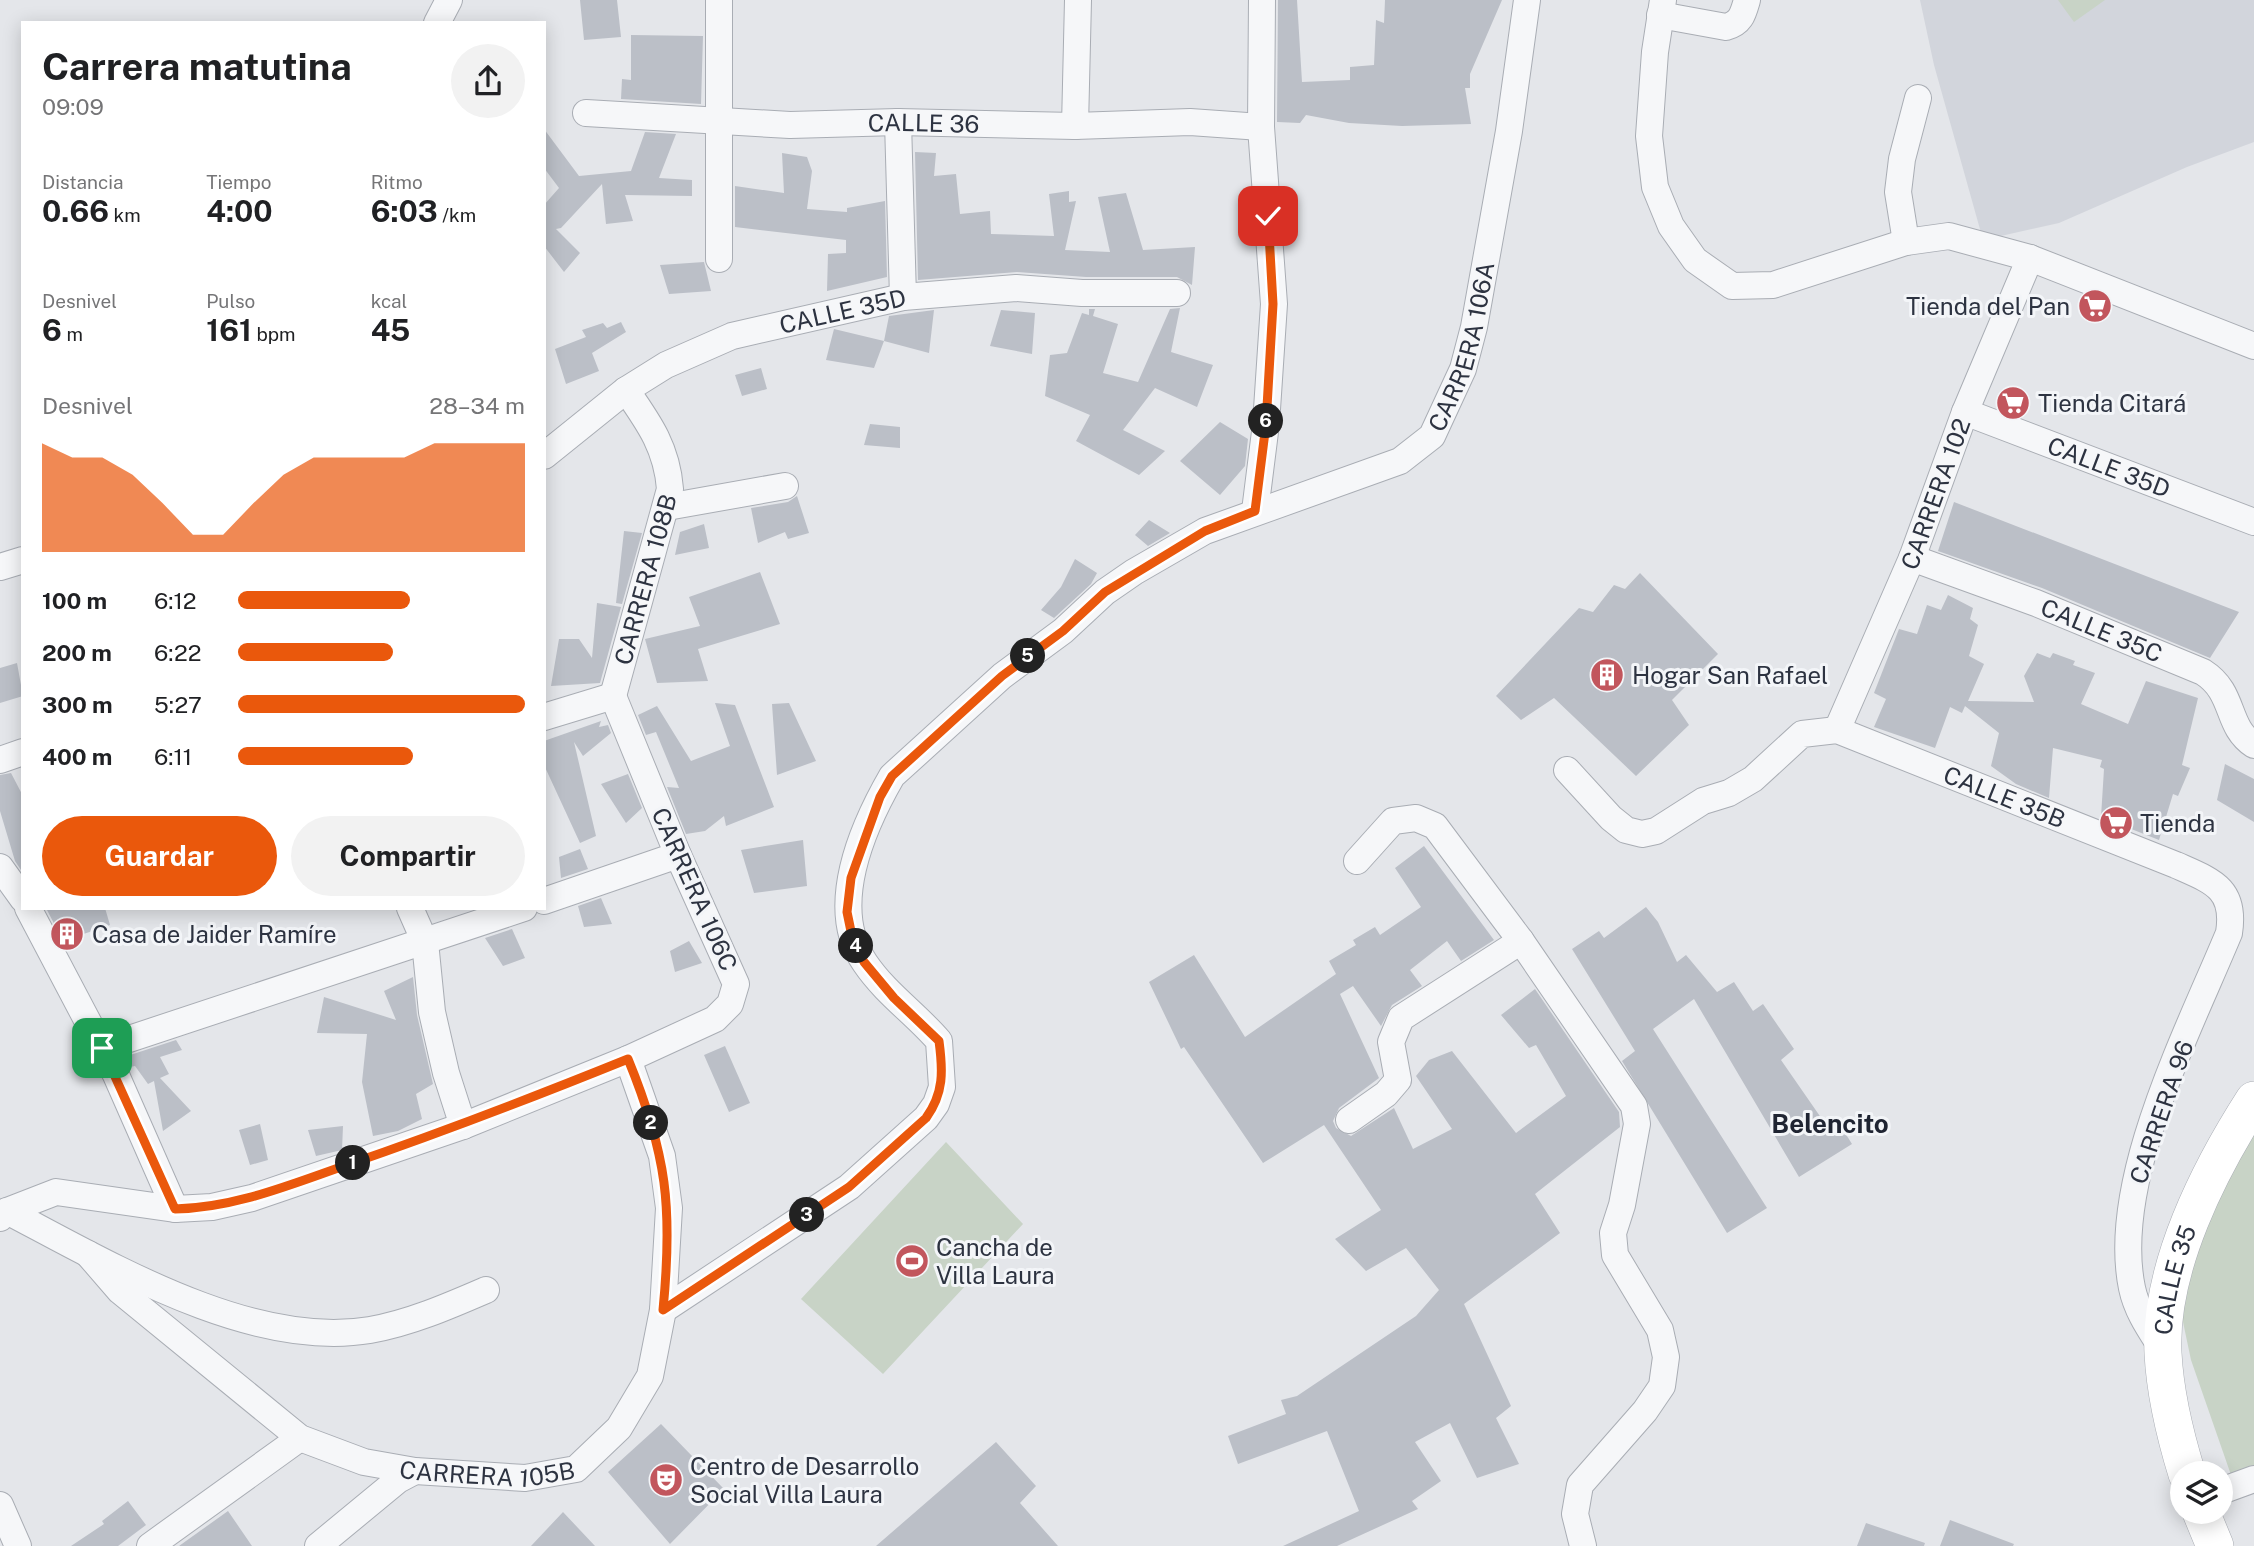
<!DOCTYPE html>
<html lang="es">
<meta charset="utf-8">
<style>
:root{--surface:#fff;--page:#f2f2f2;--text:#202124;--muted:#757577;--accent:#ea580c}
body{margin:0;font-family:"Public Sans",sans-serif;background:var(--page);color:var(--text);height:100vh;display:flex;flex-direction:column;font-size:26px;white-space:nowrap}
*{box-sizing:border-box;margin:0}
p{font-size:23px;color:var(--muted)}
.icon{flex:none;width:38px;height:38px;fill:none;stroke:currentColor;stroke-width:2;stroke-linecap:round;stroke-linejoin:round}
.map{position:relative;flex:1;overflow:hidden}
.side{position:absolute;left:21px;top:21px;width:525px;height:889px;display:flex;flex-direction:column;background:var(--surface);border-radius:0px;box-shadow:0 4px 18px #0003}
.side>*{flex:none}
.controls{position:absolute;left:2170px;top:1461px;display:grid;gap:14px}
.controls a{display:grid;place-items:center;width:63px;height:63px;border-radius:50%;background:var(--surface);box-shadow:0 4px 18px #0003;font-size:35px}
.pin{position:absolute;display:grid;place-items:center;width:60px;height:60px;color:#fff;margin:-30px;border-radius:14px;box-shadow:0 4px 10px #0006}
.km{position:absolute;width:35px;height:35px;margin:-18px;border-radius:50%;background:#222;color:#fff;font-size:19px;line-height:35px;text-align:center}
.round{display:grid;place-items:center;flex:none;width:74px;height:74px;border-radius:37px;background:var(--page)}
.overview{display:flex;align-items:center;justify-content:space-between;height:119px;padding:0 21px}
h1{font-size:38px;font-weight:700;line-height:52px}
.metrics{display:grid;grid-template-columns:repeat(3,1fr);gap:10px;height:119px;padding:7px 21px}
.metrics div{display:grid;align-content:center}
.metrics b{font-size:30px;font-weight:700}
.metrics small{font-size:19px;font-weight:400}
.metrics p{font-size:19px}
.chart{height:196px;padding:14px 21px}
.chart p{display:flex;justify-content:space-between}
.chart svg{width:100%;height:126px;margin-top:7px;fill:var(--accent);opacity:.7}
.button{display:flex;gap:14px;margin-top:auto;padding:14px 21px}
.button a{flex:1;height:80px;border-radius:42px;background:var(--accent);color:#fff;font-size:28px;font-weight:700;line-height:80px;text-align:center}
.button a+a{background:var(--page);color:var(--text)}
ul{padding:0 21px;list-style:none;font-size:23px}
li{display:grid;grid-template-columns:112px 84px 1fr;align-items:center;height:52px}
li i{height:18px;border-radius:9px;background:var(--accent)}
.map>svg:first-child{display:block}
.built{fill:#d2d5dc}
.green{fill:#c8d3c6}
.building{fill:#bbbfc7}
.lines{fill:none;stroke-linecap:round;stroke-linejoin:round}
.street-casing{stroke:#a9adb4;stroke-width:28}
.secondary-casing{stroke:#a9adb4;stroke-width:38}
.street{stroke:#f6f7f9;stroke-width:26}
.secondary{stroke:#fff;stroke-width:37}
.route-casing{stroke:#fff;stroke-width:14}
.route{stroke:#ea580c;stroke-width:9}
.labels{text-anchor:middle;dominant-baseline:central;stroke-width:6;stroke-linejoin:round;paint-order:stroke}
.street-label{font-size:24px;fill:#2d3341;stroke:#f3f5f8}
.poi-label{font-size:24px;fill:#2d3341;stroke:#f3f5f8;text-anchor:start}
.neighbourhood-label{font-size:26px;font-weight:bold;fill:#1f2432;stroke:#f3f5f8}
</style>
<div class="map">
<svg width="2254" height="1546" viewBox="0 0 2254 1546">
<rect width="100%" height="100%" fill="#e4e6ea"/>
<path class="built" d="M1920,0H2254V142L2187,167L2059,223L1983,240L1934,65Z"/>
<path class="green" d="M2058,0H2105L2074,22Z
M2254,1108V1466L2231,1475L2191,1360L2183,1322L2182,1283Z
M946,1142L1023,1224L883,1374L801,1299Z"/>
<path class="building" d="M580,0H617L621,37L584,40Z
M1278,0H1297L1302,82L1350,80V67L1374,65L1376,20L1384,23L1385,0H1502L1470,74V88H1465L1471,124L1402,126L1349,123L1306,115L1300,123L1277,122Z
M631,35L703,36L701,104L621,99L622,79L631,80Z
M544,129L579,176L631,171L645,132L676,134L659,178L692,180V196L625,195L633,221L606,224L602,184L561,228L556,229L580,253L564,272L544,246V205L559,188L544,168Z
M915,152L936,153L934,176L956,174L960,214L990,211L991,234L1054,236L1049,194L1069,191V202L1076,201L1065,250L1110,252L1098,197L1126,193L1143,250L1195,247L1192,285L1177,277H1086L1017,272L918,280Z
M782,153L807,157L812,171L807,209L847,212V208L885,201L887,277L827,291L828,254L846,253V240L735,227V186L784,193Z
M704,262L711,291L669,294L660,265Z
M1180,308L1171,352L1213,365L1197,407L1155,388L1123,430L1165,451L1139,475L1076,441L1090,415L1045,396L1050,355L1067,353L1082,313L1089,315V309H1095L1093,316L1118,324L1103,373L1138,382L1170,309Z
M934,310L929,353L884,341L889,316Z
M1001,310L1035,313L1032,354L990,346Z
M621,322L626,332L592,353L599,371L566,384L555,349L586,337L582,330L603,323L607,328Z
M834,329L884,341L874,368L826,360Z
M761,368L767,389L742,396L735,375Z
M1220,422L1248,439L1245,466L1220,495L1180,461Z
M870,424L900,427V448L864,445Z
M797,496L809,533L788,539L785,532L758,543L751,508L788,502Z
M1954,502L2239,612L2210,658L2042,588L1938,551Z
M1149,520L1170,533L1148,546L1135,535Z
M704,524L709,548L675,555L680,532Z
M624,531L642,533L622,604L616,603Z
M1075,559L1097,573L1091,584L1054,618L1041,610L1061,587Z
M760,572L780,624L698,649L708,681L657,683L645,639L700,626L689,597Z
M1640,573L1718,654L1672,700L1689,725L1636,776L1554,698L1521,720L1496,696L1579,608L1593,612L1614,585L1625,589Z
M1948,595L1973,608L1970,619L1978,625L1969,656L1984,664L1968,701L2034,702L2024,676L2037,653L2050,658L2053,653L2075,661L2073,665L2095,673L2081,704L2128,724L2146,681L2198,698L2182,765L2190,768L2178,796L2173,794L2159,840L2101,817L2104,769L2100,767L2102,760L2053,748L2049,798L2016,784L1991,766L1999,733L1965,706L1962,713L1950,707L1935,748L1874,727L1886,699L1874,693L1899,629L1917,634L1927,605L1941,610Z
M597,603L621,607L600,683L551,686L559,639H579L592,658Z
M17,663L23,696L0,703V668Z
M715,703L735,705L774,807L726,826L724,816L705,831L686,834L667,787L679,788L656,732L646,735L638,715L657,706L691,761L730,746Z
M789,703L816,761L777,775L772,704Z
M601,721L599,727L608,725L611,733L583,756L574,742L596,836L580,843L544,765V741Z
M2225,764L2254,779V822L2217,800Z
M11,773L23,796L21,870L15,861L0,811V775Z
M628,774L642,808L626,823L601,784Z
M803,840L807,886L754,893L741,850Z
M1424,846L1494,940L1461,961L1447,941L1410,970L1422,986L1392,1005L1381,1026L1353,986L1340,994L1379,1078L1339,1108L1333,1121L1336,1128L1351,1136L1394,1108L1413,1149L1452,1129L1416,1076L1429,1060L1452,1051L1516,1133L1566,1096L1536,1045L1529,1048L1501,1015L1535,989L1619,1112L1620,1127L1535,1194L1560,1233L1464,1304L1511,1406L1496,1418L1519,1464L1477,1478L1450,1423L1415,1442L1441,1481L1412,1501L1418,1509L1337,1546H1283L1359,1511L1327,1431L1238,1464L1228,1436L1286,1414L1281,1400L1297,1396L1416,1316L1439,1290L1406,1248L1366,1271L1335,1239L1381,1210L1324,1125L1263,1163L1184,1047L1181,1049L1149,982L1194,955L1245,1037L1336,974L1329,961L1356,945L1353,940L1375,927L1380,935L1421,907L1395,868Z
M580,849L588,869L561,878L559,857Z
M601,898L612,924L584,927L578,906Z
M1646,907L1658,922L1677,962L1686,955L1717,992L1734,982L1753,1011L1763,1004L1794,1049L1781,1060L1824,1122L1835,1117L1852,1144L1799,1177L1694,999L1653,1029L1767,1208L1727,1233L1622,1061L1635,1051L1572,949L1599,931L1604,938Z
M46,908H105L110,925L63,941Z
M512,929L525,958L503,966L485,938Z
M689,941L702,963L675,972L670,951Z
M413,977L417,1015L433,1084L416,1094L422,1119L398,1131L373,1136L362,1082L367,1034L317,1033L324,997L396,1020L384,991Z
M176,1040L182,1050L160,1057L169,1074L160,1078L191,1111L163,1131L154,1081L148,1084L135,1066L130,1067L124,1057Z
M725,1046L750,1103L729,1112L704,1055Z
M260,1124L268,1160L250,1165L239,1130Z
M343,1126L342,1150L316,1156L308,1130Z
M661,1424L724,1489L670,1544L608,1472Z
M996,1442L1036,1486L1020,1503L1058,1546H876Z
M128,1501L146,1525L118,1546H71L104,1524L102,1521Z
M228,1511L252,1546H179Z
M563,1512L595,1546H531Z
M1950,1520L2014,1544L2013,1546H1940Z
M1866,1523L1925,1543L1924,1546H1857Z"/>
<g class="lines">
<g class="street-casing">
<g id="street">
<path d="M719,0V259"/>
<path d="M1663,0L1655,52L1649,136L1655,187L1671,226L1695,260L1732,286L1773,285L1906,242L1949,236L2030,258L2254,346"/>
<path d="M1660,15L1726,27C1741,23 1743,14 1747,0"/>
<path d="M437,23L449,0"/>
<path id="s1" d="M586,113L790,125L898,122L1075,126L1190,122L1261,127"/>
<path d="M898,122L903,297"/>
<path d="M1075,126L1078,0"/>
<path d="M1906,242L1898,192L1902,159L1918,98"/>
<path id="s2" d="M1965,412L2254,522"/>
<path id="s3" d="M544,456L626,390L666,365L732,336L903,297L1016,288L1082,293H1177"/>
<path d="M667,507L785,486"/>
<path d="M1255,511L1266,424L1274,304L1261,127L1262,0"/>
<path id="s4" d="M1912,558L2036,603L2203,672C2236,693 2225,726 2254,745"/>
<path d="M0,567L23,560"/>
<path id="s5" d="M613,696L670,489C667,448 649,423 626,390"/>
<path d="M544,717L613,696"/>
<path id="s6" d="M1837,730L1912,558L1965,412L2030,258"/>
<path d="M0,760L23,752"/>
<path id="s7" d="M1567,770L1611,818L1626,830L1642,834L1656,831L1703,801L1729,793L1753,779L1802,734L1837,730L2176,865C2212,881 2236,888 2229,933C2188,1032 2110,1182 2132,1288C2137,1312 2151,1331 2163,1350"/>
<path d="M1357,861L1393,821L1416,818L1435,826L1521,941L1634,1106L1637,1124L1622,1205L1613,1233L1615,1255L1660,1330L1666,1357L1662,1386L1645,1411L1580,1485L1575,1514L1583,1546"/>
<path d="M0,867L23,899"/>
<path d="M544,901L678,855"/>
<path d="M28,908L116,1075L175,1209"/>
<path d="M410,908L425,942L432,1012L446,1073L463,1126"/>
<path d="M102,1048L524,908"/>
<path d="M1349,1120L1386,1094L1398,1080L1391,1042L1401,1018L1521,941"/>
<path d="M7,1211C110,1265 252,1350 370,1330C410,1323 449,1306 486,1290"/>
<path d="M0,1218L7,1211L56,1192L175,1209L212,1207L252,1198L463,1126L628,1059L715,1019L730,1004L736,984L678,855L613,696"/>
<path id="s8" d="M88,1254L120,1291L300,1438L364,1462L415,1471L525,1478L576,1469L619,1428L650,1376L663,1310L669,1208L662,1156L628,1059"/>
<path id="s9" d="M663,1310L849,1187L926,1118L936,1104L942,1087L939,1041C916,1014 886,994 865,963C827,908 862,828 892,776L1002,676L1063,631L1105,592L1134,572L1205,531L1400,461L1432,436L1463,369L1474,327L1509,131L1527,0"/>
<path d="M2221,1491L2254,1479"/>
<path d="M0,1505L18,1546"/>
<path d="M150,1546L300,1438"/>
<path d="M318,1546L398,1480L415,1471"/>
</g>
</g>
<g class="secondary-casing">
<g id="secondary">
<path id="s10" d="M2187,1474C2175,1435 2165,1393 2163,1353C2159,1268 2209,1170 2254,1100"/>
<path d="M2201,1512L2215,1546"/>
</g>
</g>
<use href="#street" class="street"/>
<use href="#secondary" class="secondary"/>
</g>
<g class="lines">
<g class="route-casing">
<path id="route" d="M102,1048L175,1209C234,1208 289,1185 344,1166C440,1133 534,1097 628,1059C667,1154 673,1208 663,1310L849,1187L926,1118C944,1093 943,1071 939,1041L894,998L864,962L853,941L847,912L851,878L880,797L892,776L1002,676L1063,631L1105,592L1205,531L1255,511L1266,424L1273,304L1268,216"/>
</g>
<use href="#route" class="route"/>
</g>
<defs>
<g id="supermarket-disc" transform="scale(1.75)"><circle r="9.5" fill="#c2565d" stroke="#f3f5f8"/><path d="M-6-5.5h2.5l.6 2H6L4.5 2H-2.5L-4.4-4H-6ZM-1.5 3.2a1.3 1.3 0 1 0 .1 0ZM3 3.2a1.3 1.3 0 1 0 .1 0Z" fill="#fff"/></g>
<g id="building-disc" transform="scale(1.75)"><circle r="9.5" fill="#c2565d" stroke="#f3f5f8"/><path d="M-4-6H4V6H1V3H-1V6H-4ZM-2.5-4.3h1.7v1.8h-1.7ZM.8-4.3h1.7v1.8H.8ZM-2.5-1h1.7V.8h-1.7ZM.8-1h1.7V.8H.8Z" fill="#fff"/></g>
<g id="stadium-disc" transform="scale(1.75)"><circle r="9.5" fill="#c2565d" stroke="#f3f5f8"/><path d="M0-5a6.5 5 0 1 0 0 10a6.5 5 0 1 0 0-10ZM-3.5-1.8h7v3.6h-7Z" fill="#fff"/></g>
<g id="theatre-disc" transform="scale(1.75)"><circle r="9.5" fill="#c2565d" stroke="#f3f5f8"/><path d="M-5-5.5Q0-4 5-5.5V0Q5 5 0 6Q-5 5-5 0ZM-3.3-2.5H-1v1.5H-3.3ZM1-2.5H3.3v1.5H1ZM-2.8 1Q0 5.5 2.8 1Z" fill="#fff"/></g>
</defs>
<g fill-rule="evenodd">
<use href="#supermarket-disc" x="2095" y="306"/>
<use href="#supermarket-disc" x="2013" y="403"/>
<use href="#building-disc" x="1607" y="675"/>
<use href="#supermarket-disc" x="2116" y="823"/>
<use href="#building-disc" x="67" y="934"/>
<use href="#stadium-disc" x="912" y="1261"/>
<use href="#theatre-disc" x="666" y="1480"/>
</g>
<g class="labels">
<g class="street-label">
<text stroke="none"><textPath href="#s1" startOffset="338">CALLE 36</textPath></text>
<text stroke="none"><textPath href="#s3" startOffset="338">CALLE 35D</textPath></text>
<text stroke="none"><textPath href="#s9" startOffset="1456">CARRERA 106A</textPath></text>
<text stroke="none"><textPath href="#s2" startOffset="154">CALLE 35D</textPath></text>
<text stroke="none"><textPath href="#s6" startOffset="256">CARRERA 102</textPath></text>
<text stroke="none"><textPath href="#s5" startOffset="121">CARRERA 108B</textPath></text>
<text stroke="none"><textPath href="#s4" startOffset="203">CALLE 35C</textPath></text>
<text stroke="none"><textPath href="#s7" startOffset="508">CALLE 35B</textPath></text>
<text transform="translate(695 889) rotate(66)">CARRERA 106C</text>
<text transform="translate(2161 1112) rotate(-71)">CARRERA 96</text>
<text stroke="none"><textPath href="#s10" startOffset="198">CALLE 35</textPath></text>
<text stroke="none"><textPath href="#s8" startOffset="474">CARRERA 105B</textPath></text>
</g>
<g class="poi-label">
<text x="2070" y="306" text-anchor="end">Tienda del Pan</text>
<text x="2038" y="403">Tienda Citará</text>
<text x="1632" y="675">Hogar San Rafael</text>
<text x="2140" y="823">Tienda</text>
<text x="92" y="934">Casa de Jaider Ramíre</text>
<text x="936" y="1247">Cancha de<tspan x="936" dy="28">Villa Laura</tspan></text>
<text x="690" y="1466">Centro de Desarrollo<tspan x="690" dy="28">Social Villa Laura</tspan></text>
</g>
<g class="neighbourhood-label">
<text x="1830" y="1123">Belencito</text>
</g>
</g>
</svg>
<div class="controls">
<a><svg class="icon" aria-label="layers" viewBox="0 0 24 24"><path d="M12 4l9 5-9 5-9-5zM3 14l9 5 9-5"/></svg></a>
</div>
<div class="pin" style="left:102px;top:1048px;background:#1e9e55"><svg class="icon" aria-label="arrive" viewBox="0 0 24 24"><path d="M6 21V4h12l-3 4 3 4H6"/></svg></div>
<div class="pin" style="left:1268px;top:216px;background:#d93025"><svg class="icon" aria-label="check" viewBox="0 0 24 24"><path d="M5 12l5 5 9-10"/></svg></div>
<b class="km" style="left:353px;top:1163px">1</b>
<b class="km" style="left:651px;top:1123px">2</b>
<b class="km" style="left:807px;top:1215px">3</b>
<b class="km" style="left:856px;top:946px">4</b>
<b class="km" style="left:1028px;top:656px">5</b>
<b class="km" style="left:1266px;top:421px">6</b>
<section class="side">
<div class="overview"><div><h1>Carrera matutina</h1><p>09:09</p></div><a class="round"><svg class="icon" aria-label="share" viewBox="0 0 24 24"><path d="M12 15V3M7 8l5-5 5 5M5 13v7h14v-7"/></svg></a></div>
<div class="metrics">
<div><p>Distancia</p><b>0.66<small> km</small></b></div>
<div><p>Tiempo</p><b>4:00</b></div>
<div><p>Ritmo</p><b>6:03<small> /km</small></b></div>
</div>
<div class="metrics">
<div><p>Desnivel</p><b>6<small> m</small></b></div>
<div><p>Pulso</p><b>161<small> bpm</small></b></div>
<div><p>kcal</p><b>45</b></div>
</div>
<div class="chart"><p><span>Desnivel</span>28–34 m</p>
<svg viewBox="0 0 160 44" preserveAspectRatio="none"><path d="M0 44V6L10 11L20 11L30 17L40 27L50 38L60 38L70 27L80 17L90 11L100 11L110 11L120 11L130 6L140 6L150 6L160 6V44z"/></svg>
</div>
<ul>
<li><b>100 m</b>6:12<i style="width:60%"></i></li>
<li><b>200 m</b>6:22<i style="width:54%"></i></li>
<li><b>300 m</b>5:27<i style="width:100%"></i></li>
<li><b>400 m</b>6:11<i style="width:61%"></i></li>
</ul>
<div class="button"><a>Guardar</a><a>Compartir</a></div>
</section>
</div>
